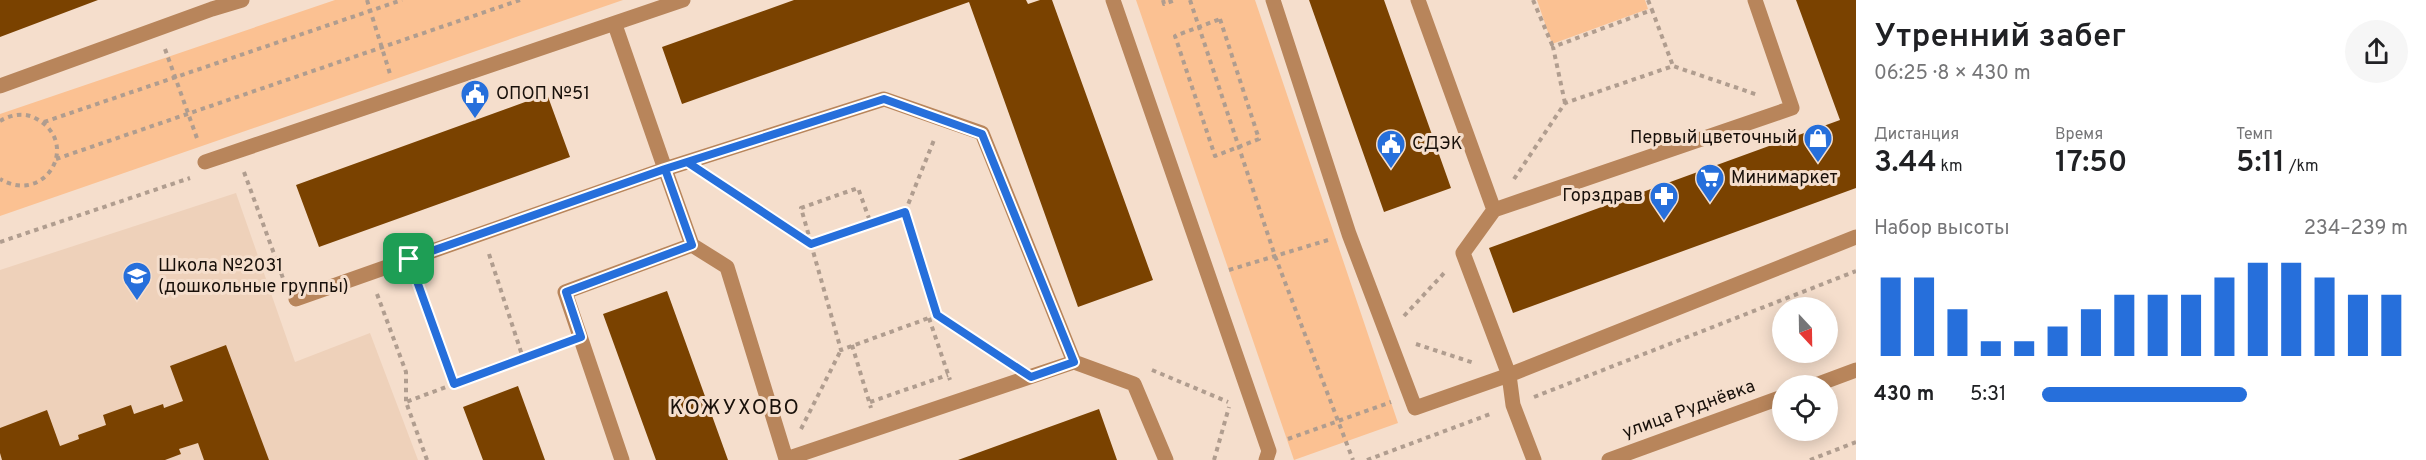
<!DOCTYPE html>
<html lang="ru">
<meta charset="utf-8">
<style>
:root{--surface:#fff;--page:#f6f6f6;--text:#202124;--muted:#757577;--accent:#266fdb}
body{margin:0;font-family:Overpass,sans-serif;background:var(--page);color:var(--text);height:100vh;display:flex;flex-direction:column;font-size:22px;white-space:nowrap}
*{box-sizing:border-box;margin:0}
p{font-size:20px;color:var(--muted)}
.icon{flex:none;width:33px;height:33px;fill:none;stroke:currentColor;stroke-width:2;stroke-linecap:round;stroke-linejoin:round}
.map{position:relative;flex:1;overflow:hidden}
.sheet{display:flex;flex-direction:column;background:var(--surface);width:570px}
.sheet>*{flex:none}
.needle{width:39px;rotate:158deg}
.fabs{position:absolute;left:1772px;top:297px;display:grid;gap:12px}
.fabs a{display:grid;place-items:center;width:66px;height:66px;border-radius:50%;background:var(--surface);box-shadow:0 3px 15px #0003;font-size:30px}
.pin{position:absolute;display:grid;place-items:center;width:51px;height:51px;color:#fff;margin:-26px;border-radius:12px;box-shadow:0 3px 9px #0006}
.round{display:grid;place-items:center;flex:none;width:63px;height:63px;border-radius:32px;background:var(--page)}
.head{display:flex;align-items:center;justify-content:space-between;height:102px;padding:0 18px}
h1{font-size:33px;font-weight:600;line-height:45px}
.figures{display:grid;grid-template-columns:repeat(3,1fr);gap:9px;height:102px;padding:6px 18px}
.figures div{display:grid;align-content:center}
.figures b{font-size:30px;font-weight:600}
.figures small{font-size:16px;font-weight:400}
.figures p{font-size:16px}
.chart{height:168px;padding:12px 18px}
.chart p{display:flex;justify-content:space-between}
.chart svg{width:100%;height:108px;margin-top:6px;stroke:var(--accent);stroke-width:6}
ul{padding:0 18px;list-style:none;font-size:20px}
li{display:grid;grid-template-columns:96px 72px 1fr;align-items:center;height:45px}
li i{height:15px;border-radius:8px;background:var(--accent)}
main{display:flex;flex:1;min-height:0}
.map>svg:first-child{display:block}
.built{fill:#eed1ba}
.green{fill:#fbc192}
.building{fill:#7a4200}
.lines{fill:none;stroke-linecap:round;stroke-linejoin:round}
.path{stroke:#b09d8f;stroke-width:4;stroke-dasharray:4.5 4.5;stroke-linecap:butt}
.minor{stroke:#b8855b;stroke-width:15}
.route-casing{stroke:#fff;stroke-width:12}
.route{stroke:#266fdb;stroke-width:8}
.labels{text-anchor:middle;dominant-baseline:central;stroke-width:6;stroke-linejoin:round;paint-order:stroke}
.poi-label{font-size:18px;fill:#18100a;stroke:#f5decc;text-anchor:start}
.street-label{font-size:18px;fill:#18100a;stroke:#f5decc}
.quarter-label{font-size:21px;letter-spacing:1.5px;fill:#18100a;stroke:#f5decc}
</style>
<main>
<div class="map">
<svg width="1856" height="460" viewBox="0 0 1856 460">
<rect width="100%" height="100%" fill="#f5decc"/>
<path class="built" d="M236,193L295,362L370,333L418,460H0V270Z"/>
<path class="green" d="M335,0H623L0,216V114Z
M1136,0H1255L1398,423L1294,460Z
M1537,0H1645L1648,9L1552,44Z"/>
<path class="building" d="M0,0H98L0,37Z
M794,0H1026L1028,4L1040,0H1052L1153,280L1078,307L969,2L682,104L662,47Z
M1309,0H1384L1451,188L1384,212Z
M1796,0H1856V188L1513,313L1489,248L1840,120Z
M547,94L570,157L319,247L296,185Z
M667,291L728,460H656L603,314Z
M226,345L269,460H204L198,443L179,449L181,454L165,460H2L0,453V428L47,410L60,446L79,439L78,435L106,425L103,415L131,405L134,414L163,404L164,408L183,401L170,366Z
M518,386L545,460H483L463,407Z
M1099,409L1117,460H958Z"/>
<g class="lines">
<path class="path" d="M367,0L391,77
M1163,0L1164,4L1175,0
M1190,0L1275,256L1353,460
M1533,0L1553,47
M1648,0L1652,10
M1220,19L1259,139L1215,156L1175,36Z
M165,49L198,141
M1565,103L1553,47L1652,10L1673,66
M0,121C10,115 24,112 35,118C82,142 46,206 0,179
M44,122L402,0
M56,159L520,0
M244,172L284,281
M712,178L811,244
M1514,179L1565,103L1673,66L1758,95
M905,212L934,140
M0,242L190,178
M811,243L801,208L858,188L871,224
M489,254L523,358
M1229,270L1328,240
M417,281L454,384
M377,294L406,372V402
M937,315L905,212L811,244L841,350L937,315L1008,362
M1404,316L1446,271
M929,318L950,380
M1416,344L1474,363
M852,345L871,408
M1152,370L1228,402
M1534,397L1856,271
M870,402L948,375
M801,429L841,350
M1288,439L1391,402
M427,460L406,402L561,344
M1214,460L1229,407
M1367,460L1493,413
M1810,460L1856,442"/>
<path class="minor" d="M1113,0L1269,451L1266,460
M1273,0L1349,234L1415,408L1509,375L1856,237
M1418,0L1494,210L1792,108L1755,0
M615,25L665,169L884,99L982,133L1074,362
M0,86L212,9L242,0
M205,162L683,0
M1494,210L1463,253L1509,375L1513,405L1534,460
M296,299L665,169L692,245L727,267L786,459L1074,362L1134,384L1166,460
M1813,386L1856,370
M622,460L565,292L692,245
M1609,460L1782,397"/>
</g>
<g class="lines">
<g class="route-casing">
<path id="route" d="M409,259L454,384L581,337L566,292L692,245L665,169L687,162L811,244L905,212L937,315L1031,377L1074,362L982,134L884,99L687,162L665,169L409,259"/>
</g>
<use href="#route" class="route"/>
</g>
<defs>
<g id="civic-pin" transform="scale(1.5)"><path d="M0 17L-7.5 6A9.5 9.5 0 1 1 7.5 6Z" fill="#266fdb" stroke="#f5decc"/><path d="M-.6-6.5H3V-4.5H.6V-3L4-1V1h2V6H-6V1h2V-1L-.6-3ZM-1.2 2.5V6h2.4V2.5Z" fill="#fff"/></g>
<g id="shop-pin" transform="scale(1.5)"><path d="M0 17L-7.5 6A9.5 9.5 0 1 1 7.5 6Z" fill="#266fdb" stroke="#f5decc"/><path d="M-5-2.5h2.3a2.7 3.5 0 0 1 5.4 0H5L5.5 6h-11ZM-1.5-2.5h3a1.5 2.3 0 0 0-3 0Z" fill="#fff"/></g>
<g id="supermarket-pin" transform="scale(1.5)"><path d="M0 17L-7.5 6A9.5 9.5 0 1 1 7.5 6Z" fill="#266fdb" stroke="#f5decc"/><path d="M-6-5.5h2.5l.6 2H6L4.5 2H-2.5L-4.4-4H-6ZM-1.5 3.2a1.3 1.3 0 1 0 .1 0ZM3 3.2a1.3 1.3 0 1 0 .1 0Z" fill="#fff"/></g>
<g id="pharmacy-pin" transform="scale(1.5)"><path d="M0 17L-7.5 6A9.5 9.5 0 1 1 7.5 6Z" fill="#266fdb" stroke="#f5decc"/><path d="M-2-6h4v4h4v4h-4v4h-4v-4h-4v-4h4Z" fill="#fff"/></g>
<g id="school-pin" transform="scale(1.5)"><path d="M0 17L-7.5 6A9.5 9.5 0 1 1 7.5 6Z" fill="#266fdb" stroke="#f5decc"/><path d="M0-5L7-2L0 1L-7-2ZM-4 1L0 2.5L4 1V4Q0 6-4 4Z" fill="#fff"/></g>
</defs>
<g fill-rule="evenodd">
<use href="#civic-pin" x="475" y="94"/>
<use href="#shop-pin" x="1818" y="138"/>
<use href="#civic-pin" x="1391" y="144"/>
<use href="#supermarket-pin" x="1710" y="178"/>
<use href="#pharmacy-pin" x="1664" y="196"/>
<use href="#school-pin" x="137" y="276"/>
</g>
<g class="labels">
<g class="poi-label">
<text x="496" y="94">ОПОП №51</text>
<text x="1797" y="138" text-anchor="end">Первый цветочный</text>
<text x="1412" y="144">СДЭК</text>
<text x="1731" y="178">Минимаркет</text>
<text x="1643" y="196" text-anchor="end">Горздрав</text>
<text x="158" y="266">Школа №2031<tspan x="158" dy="21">(дошкольные группы)</tspan></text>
</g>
<g class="street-label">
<text transform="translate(1689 410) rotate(-20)">улица Руднёвка</text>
</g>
<g class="quarter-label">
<text x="735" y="408">КОЖУХОВО</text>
</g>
</g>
</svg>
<div class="fabs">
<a><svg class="needle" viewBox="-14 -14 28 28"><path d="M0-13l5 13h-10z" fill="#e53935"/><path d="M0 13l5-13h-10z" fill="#757577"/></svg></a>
<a><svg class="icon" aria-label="locate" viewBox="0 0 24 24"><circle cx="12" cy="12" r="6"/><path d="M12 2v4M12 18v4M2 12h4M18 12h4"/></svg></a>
</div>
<div class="pin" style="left:409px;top:259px;background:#1e9e55"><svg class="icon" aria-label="arrive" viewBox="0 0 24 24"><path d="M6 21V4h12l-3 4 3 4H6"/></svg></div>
</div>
<section class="sheet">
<div class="head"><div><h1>Утренний забег</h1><p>06:25 · 8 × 430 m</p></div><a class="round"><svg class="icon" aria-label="share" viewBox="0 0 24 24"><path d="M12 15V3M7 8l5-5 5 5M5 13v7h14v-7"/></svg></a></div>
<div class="figures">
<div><p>Дистанция</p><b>3.44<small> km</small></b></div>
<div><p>Время</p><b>17:50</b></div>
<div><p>Темп</p><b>5:11<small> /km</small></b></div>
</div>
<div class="chart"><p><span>Набор высоты</span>234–239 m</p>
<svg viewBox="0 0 160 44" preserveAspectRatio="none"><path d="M5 44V12M15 44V12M25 44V25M35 44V38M45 44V38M55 44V32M65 44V25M75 44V19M85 44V19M95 44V19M105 44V12M115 44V6M125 44V6M135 44V12M145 44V19M155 44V19"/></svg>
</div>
<ul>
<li><b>430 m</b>5:31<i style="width:56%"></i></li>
</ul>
</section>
</main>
